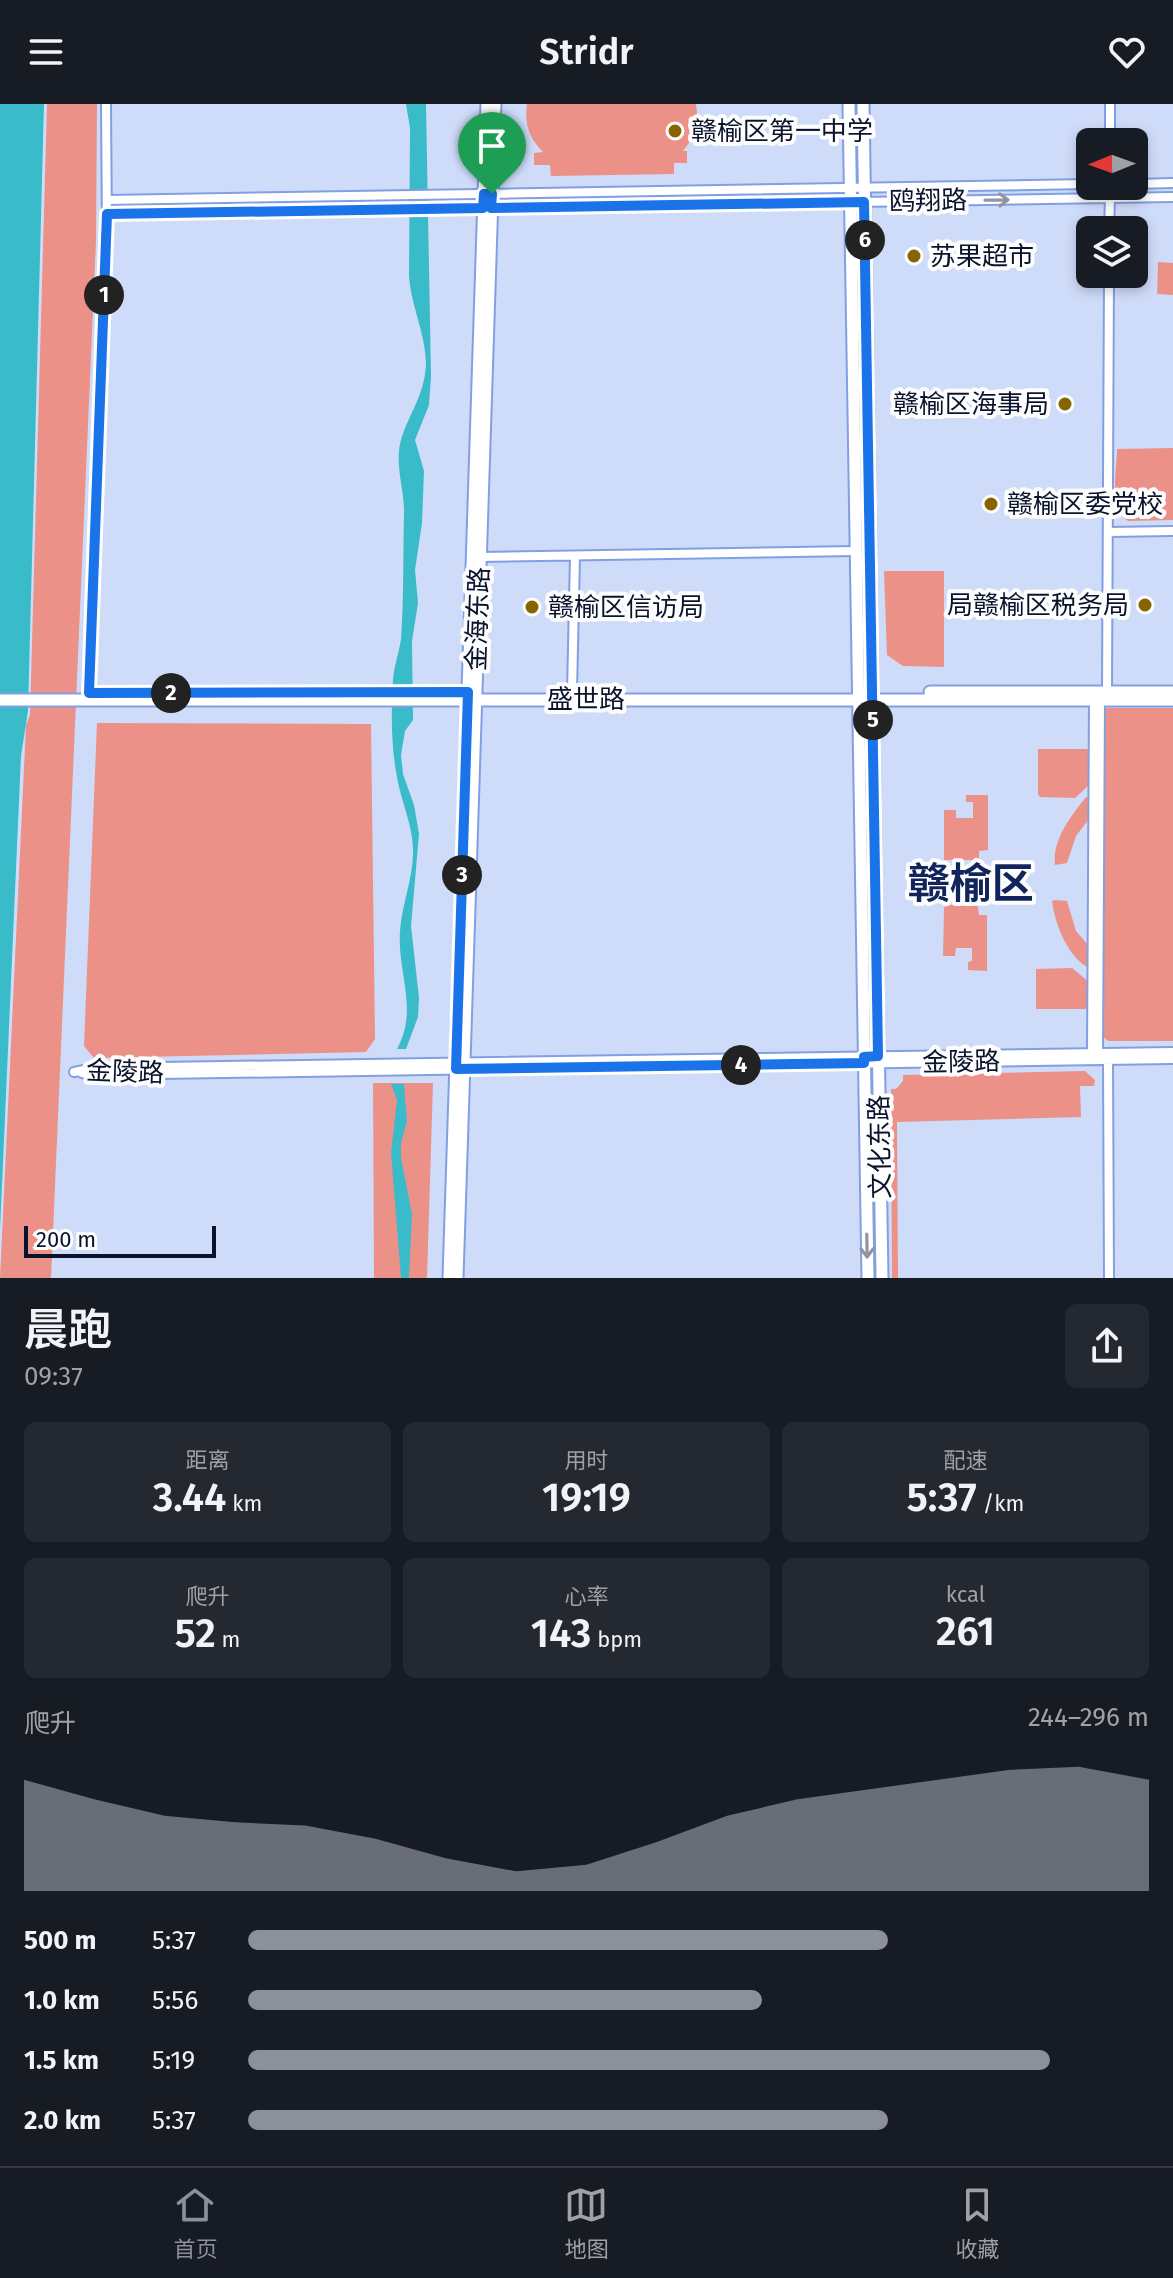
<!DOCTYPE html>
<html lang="zh">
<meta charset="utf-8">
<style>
:root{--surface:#171b24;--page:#242831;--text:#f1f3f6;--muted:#9ea1a6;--line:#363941;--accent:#8c9099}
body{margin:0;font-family:"Fira Sans","Noto Sans SC",sans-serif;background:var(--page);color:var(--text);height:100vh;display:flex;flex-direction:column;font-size:30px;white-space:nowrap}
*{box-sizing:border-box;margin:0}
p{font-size:26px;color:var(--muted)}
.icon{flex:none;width:44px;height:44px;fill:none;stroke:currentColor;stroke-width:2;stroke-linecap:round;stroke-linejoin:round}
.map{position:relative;height:1174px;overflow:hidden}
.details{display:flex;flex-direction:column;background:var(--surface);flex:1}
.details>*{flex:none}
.needle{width:52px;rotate:269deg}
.fabs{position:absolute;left:1076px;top:24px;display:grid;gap:16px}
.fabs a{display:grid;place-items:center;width:72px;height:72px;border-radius:12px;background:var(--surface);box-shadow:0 4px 12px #0003;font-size:40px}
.scale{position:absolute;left:24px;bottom:20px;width:192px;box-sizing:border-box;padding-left:8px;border:4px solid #0a132c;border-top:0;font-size:22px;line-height:28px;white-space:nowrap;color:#0a132c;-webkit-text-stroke:6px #fdfdfd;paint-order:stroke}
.pin{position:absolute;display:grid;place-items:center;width:68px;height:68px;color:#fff;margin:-82px -34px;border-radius:50% 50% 50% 0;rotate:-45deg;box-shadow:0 0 8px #0007}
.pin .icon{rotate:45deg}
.km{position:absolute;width:40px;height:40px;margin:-20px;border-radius:50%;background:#222;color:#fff;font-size:22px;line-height:40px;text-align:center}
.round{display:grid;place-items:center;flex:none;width:84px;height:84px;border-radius:12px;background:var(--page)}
.head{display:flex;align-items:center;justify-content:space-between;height:136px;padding:0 24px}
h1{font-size:44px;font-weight:600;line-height:60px}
.metrics{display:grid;grid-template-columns:repeat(3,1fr);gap:12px;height:136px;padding:8px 24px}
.metrics div{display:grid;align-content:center;border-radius:12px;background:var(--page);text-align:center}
.metrics b{font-size:40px;font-weight:600}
.metrics small{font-size:22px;font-weight:400}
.metrics p{font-size:22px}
.chart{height:224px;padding:16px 24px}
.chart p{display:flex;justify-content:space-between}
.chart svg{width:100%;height:144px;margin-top:8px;fill:var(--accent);opacity:.7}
ul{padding:0 24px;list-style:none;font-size:26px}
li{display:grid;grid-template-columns:128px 96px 1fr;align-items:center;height:60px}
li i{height:20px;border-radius:10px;background:var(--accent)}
header{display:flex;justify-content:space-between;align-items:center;height:104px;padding:0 24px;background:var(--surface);font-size:36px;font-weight:600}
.menu{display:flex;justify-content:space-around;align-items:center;height:112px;border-top:2px solid var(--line);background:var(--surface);font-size:22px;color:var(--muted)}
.menu a{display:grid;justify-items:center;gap:4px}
.menu .current{color:var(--accent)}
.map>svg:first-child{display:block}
.green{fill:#ec9188}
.water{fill:#3abbc9}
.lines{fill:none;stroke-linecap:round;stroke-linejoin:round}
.minor-casing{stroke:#829fe2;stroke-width:12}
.major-casing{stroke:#829fe2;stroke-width:15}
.minor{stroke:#fff;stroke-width:8}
.major{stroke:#fff;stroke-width:11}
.oneway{stroke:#9195a0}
.route-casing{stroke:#fff;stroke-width:16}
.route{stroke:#1a73e8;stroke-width:10}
.poi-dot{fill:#866500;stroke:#fdfdfd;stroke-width:3}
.labels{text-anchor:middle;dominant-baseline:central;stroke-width:8;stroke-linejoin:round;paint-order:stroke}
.poi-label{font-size:26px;fill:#0a132c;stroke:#fdfdfd;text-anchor:start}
.street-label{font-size:26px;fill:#0a132c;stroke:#fdfdfd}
.town-label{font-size:42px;font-weight:bold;fill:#11245c;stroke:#fdfdfd}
</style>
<header><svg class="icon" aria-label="menu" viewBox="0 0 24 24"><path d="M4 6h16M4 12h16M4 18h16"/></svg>Stridr<svg class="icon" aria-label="heart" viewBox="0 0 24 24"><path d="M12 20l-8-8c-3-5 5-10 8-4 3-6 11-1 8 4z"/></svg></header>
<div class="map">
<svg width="1173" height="1174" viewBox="0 0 1173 1174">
<rect width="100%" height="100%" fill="#cfdcf9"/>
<path class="green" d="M47,0H97L96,137L51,1174H0L26,621L30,611Z
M527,0H696C699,18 695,33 683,47H687V59H674V70L551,72L550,61H534V49L543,48C529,34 524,19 527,0Z
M1158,158L1173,159V191L1157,190Z
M1173,344V416L1128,417C1108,405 1117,365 1117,345Z
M884,467H944V563L903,562L887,551Z
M1107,604H1173V937H1108L1101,931L1102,608Z
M97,619L371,620L375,935L366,948L94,954L84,942Z
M1038,645H1087L1090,648V680L1075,694L1040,693L1038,690Z
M966,691H988V746L979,747V756H944V706H956V714H973V698H966Z
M1086,693L1089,694V715L1076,732L1067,759L1055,761C1052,736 1071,712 1086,693Z
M1055,796L1067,797L1076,827L1089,842L1087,863C1067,851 1055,820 1052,797Z
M946,801H976L978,803L979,811H987V867L968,866V858L972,857V844H956L955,852H943L944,804Z
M1072,864L1089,878V902L1086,905H1036V865Z
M1085,967L1095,976L1094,982H1080L1081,1013L897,1018L898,1174H892L891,985H896L903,977V971Z
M373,979H433L427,1174H374Z"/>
<path class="water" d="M0,0H44L28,607L21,652L0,1126Z
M406,0H426L431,272L429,301L415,336L424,367L422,419L415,466L418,499L412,537L413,616L405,627L401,651L403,670L414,701L419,730L411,822L419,894L418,913L406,945H397C419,905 397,869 400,827C402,798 414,773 413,744C412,719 401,697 397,673C391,643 391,607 393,576C394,562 399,549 401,535C404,492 403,450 404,407C404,387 397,367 399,347C402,318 424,297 426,261C426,231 411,202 409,172L410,24Z
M391,980H404L407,1017L401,1039V1054L412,1110L409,1174H401L391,1049L397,996Z"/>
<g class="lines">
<g class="minor-casing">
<path id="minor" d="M1110,0V38
M1134,80L1173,79
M107,96L1090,80
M107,110L1173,93
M1109,126L1110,94
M1108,428L1173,427
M480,453L856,447
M572,588L575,452
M1107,588L1109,170
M89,589L107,129L106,0
M1092,951L1094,593
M1098,951L1100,593
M1108,956L1109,1174
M74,968L94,964L1173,948
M82,969L94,971L1173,955"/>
</g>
<g class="major-casing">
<path id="major" d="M849,0L868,1174
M863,0L882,1174
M930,588H1173
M0,596H1173
M449,1174L487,0
M457,1174L495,0"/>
</g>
<use href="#minor" class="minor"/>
<use href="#major" class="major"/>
</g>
<defs><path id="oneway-shaft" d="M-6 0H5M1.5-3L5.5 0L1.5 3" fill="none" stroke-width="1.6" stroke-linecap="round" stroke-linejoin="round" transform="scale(2)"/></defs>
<g class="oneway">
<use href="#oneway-shaft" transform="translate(997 96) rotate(-1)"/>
<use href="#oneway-shaft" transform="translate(867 1142) rotate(89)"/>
</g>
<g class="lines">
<g class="route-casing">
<path id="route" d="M484,90H492L491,104L864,98L878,952L864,953V959L456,965L468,588L89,589L107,110L483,104Z"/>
</g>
<use href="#route" class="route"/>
</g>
<g class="poi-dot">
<circle cx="675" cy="27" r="8"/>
<circle cx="914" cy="152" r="8"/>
<circle cx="1065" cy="300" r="8"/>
<circle cx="991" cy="400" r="8"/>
<circle cx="1145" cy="501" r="8"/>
<circle cx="532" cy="503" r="8"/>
</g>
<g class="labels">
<g class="poi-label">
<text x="691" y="27">赣榆区第一中学</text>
<text x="930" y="152">苏果超市</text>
<text x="1049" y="300" text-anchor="end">赣榆区海事局</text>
<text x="1007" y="400">赣榆区委党校</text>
<text x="1129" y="501" text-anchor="end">局赣榆区税务局</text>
<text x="548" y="503">赣榆区信访局</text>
</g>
<g class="street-label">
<text transform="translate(928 97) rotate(-1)">鸥翔路</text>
<text transform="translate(478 515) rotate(-88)">金海东路</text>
<text x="586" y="595">盛世路</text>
<text transform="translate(961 958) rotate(-1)">金陵路</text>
<text transform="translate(125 968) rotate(2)">金陵路</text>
<text transform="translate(880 1043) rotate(-91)">文化东路</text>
</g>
<g class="town-label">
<text x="971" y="780">赣榆区</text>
</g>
</g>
</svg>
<div class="fabs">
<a><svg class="needle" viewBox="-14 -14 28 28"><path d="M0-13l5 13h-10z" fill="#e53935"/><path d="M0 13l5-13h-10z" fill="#9ea1a6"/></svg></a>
<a><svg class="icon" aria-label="layers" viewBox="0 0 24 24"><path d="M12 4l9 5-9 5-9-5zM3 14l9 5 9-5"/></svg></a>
</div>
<div class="scale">200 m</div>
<div class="pin" style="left:492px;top:90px;background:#1e9e55"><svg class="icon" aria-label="arrive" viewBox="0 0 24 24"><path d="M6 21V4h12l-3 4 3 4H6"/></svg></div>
<b class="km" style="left:104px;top:191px">1</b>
<b class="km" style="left:171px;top:589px">2</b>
<b class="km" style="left:462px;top:771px">3</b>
<b class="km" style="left:741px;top:961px">4</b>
<b class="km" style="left:873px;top:616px">5</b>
<b class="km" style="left:865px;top:136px">6</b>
</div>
<section class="details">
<div class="head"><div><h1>晨跑</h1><p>09:37</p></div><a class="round"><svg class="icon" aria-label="share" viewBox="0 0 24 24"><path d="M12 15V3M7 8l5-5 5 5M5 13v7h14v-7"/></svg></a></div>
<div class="metrics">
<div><p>距离</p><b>3.44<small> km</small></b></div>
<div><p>用时</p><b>19:19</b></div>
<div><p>配速</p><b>5:37<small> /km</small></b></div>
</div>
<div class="metrics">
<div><p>爬升</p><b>52<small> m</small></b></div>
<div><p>心率</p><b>143<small> bpm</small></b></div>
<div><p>kcal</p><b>261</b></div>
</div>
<div class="chart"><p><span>爬升</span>244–296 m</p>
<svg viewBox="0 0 160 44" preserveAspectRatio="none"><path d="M0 44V10L10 16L20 21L30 23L40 24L50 28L60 34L70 38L80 36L90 29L100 21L110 16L120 13L130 10L140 7L150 6L160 10V44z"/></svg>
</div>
<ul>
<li><b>500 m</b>5:37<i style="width:71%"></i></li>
<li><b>1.0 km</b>5:56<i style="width:57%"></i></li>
<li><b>1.5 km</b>5:19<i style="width:89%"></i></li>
<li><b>2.0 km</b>5:37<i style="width:71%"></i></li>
</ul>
</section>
<nav class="menu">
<a class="current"><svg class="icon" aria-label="home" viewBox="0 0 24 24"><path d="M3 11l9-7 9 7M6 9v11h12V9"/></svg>首页</a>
<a><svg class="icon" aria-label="map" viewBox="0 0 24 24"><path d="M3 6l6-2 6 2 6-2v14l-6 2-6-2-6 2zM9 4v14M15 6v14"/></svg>地图</a>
<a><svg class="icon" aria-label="saved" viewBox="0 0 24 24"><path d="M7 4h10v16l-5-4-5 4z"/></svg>收藏</a>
</nav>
